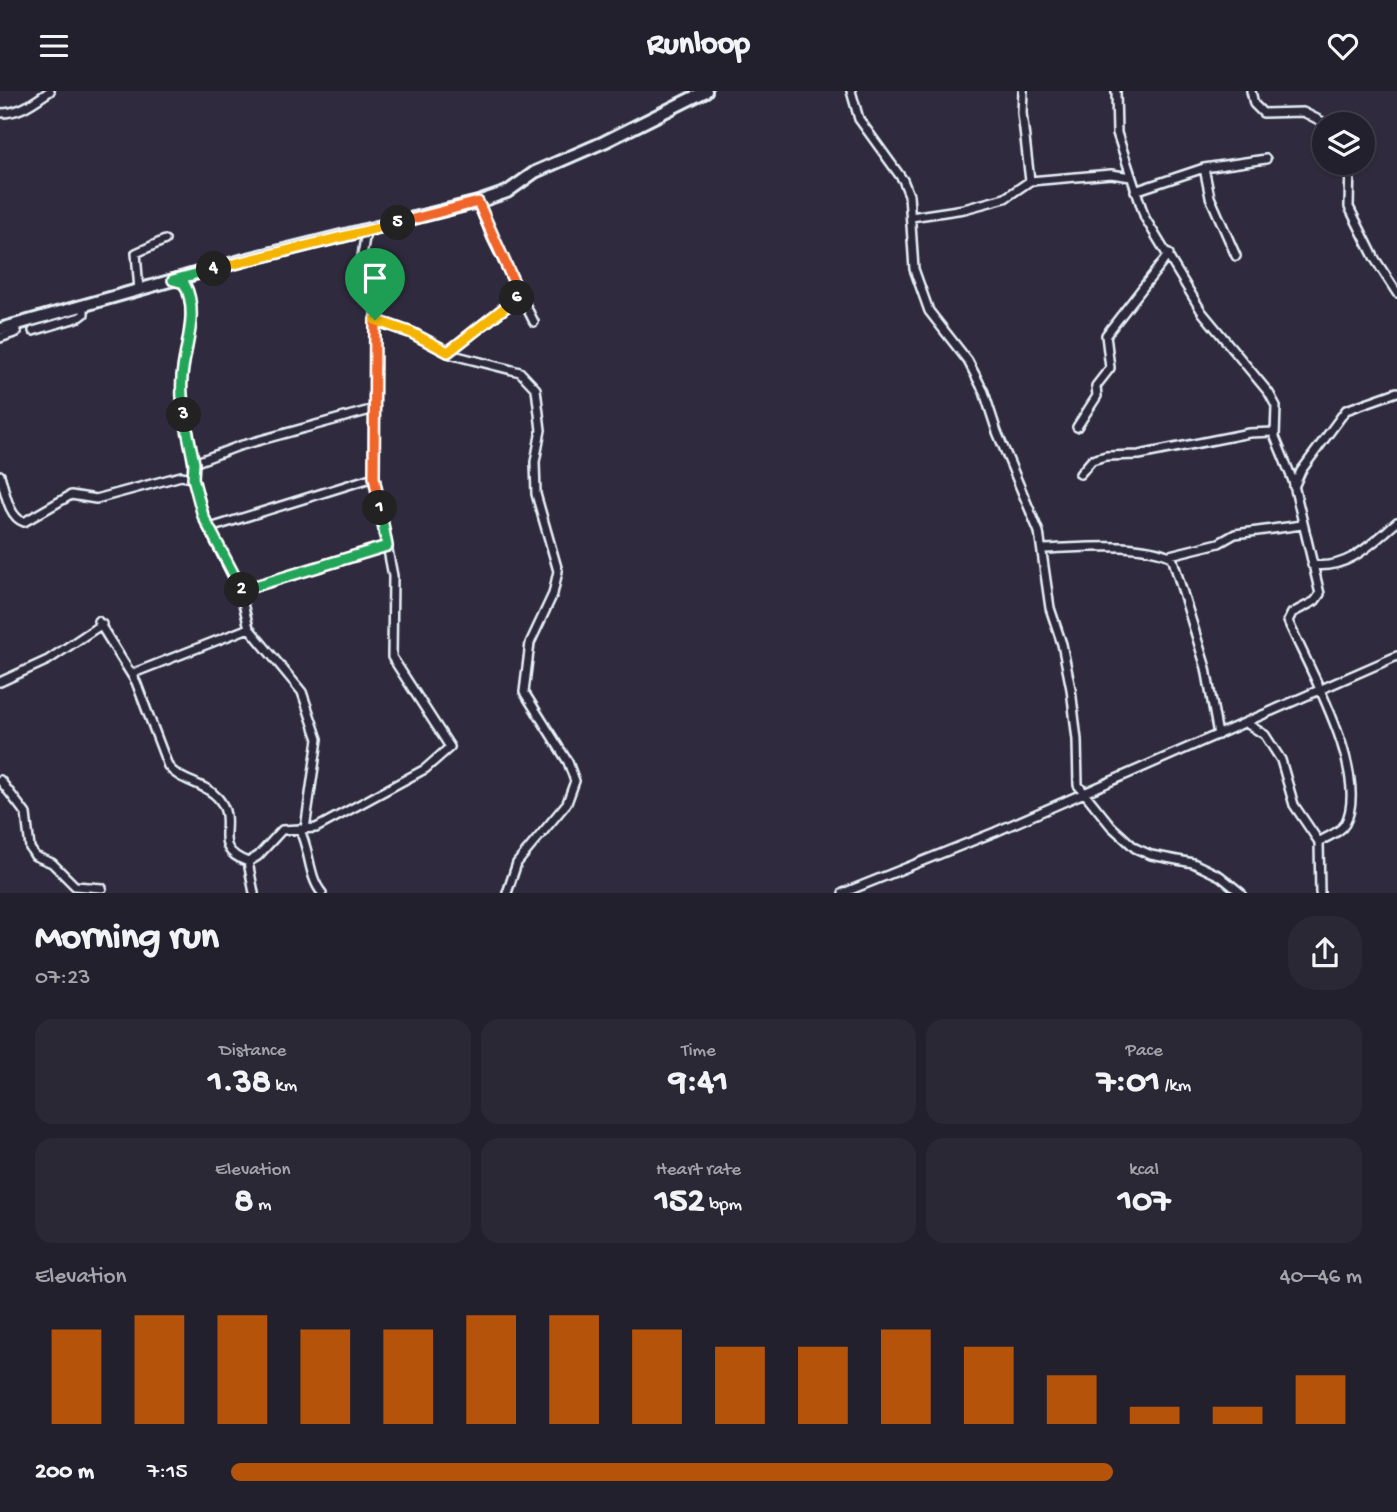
<!DOCTYPE html>
<meta charset="utf-8">
<style>
:root{--surface:#23202e;--page:#2b2836;--text:#f1f3f6;--muted:#a3a3aa;--line:#403e4a;--accent:#b45309}
body{margin:0;font-family:"Gochi Hand",sans-serif;background:var(--page);color:var(--text);height:100vh;display:flex;flex-direction:column;font-size:26px;white-space:nowrap}
*{box-sizing:border-box;margin:0}
p{font-size:23px;color:var(--muted)}
.icon{flex:none;width:38px;height:38px;fill:none;stroke:currentColor;stroke-width:2;stroke-linecap:round;stroke-linejoin:round}
.map{position:relative;height:802px;overflow:hidden}
.sheet{display:flex;flex-direction:column;background:var(--surface);flex:1}
.sheet>*{flex:none}
.tools{position:absolute;left:1312px;top:21px;display:grid;gap:14px}
.tools a{display:grid;place-items:center;width:63px;height:63px;border-radius:50%;background:var(--surface);box-shadow:0 2px 5px #0004,0 0 0 2px var(--line);font-size:35px}
.pin{position:absolute;display:grid;place-items:center;width:60px;height:60px;color:#fff;margin:-72px -30px;border-radius:50% 50% 50% 0;rotate:-45deg;box-shadow:0 0 7px #0007}
.pin .icon{rotate:45deg}
.km{position:absolute;width:35px;height:35px;margin:-18px;border-radius:50%;background:#222;color:#fff;font-size:19px;line-height:35px;text-align:center}
.round{display:grid;place-items:center;flex:none;width:74px;height:74px;border-radius:28px;background:var(--page)}
.summary{display:flex;align-items:center;justify-content:space-between;height:119px;padding:0 35px}
h1{font-size:38px;font-weight:700;line-height:52px}
.stats{display:grid;grid-template-columns:repeat(3,1fr);gap:10px;height:119px;padding:7px 35px}
.stats div{display:grid;align-content:center;border-radius:18px;background:var(--page);text-align:center}
.stats b{font-size:35px;font-weight:700}
.stats small{font-size:19px;font-weight:400}
.stats p{font-size:19px}
.chart{height:196px;padding:14px 35px}
.chart p{display:flex;justify-content:space-between}
.chart svg{width:100%;height:126px;margin-top:7px;stroke:var(--accent);stroke-width:6}
ul{padding:0 35px;list-style:none;font-size:23px}
li{display:grid;grid-template-columns:112px 84px 1fr;align-items:center;height:52px}
li i{height:18px;border-radius:9px;background:var(--accent)}
header{display:flex;justify-content:space-between;align-items:center;height:91px;padding:0 35px;background:var(--surface);font-size:32px;font-weight:700}
.map>svg:first-child{display:block}
.lines{fill:none;stroke-linecap:round;stroke-linejoin:round}
.minor-casing{stroke:#e8f1f8;stroke-width:12}
.primary-casing{stroke:#e8f1f8;stroke-width:16}
.minor{stroke:#2f2a3d;stroke-width:7}
.primary{stroke:#2f2a3d;stroke-width:10}
.split-1-casing{stroke:#fff;stroke-width:14}
.split-2-casing{stroke:#fff;stroke-width:14}
.split-3-casing{stroke:#fff;stroke-width:14}
.split-4-casing{stroke:#fff;stroke-width:14}
.split-5-casing{stroke:#fff;stroke-width:14}
.split-6-casing{stroke:#fff;stroke-width:14}
.split-7-casing{stroke:#fff;stroke-width:14}
.split-1{stroke:#f0652b;stroke-width:9}
.split-2{stroke:#22a559;stroke-width:9}
.split-3{stroke:#22a559;stroke-width:9}
.split-4{stroke:#22a559;stroke-width:9}
.split-5{stroke:#f5b400;stroke-width:9}
.split-6{stroke:#f0652b;stroke-width:9}
.split-7{stroke:#f5b400;stroke-width:9}
</style>
<header><svg class="icon" aria-label="menu" viewBox="0 0 24 24"><path d="M4 6h16M4 12h16M4 18h16"/></svg>Runloop<svg class="icon" aria-label="heart" viewBox="0 0 24 24"><path d="M12 20l-8-8c-3-5 5-10 8-4 3-6 11-1 8 4z"/></svg></header>
<div class="map">
<svg width="1397" height="802" viewBox="0 0 1397 802">
<rect width="100%" height="100%" fill="#2f2a3d"/>
<filter id="ink" filterUnits="userSpaceOnUse"><feTurbulence type="fractalNoise" baseFrequency=".0143" numOctaves="2"/><feDisplacementMap in="SourceGraphic" scale="14" xChannelSelector="R" yChannelSelector="G"/><feConvolveMatrix kernelMatrix="1 2 1 2 8 2 1 2 1" color-interpolation-filters="sRGB"/></filter>
<g filter="url(#ink)">
<g class="lines">
<g class="minor-casing">
<path id="minor" d="M851,0L859,28L903,89L909,104L914,178L929,220L968,270L984,301L997,341L1039,441L1050,517L1062,553L1071,598L1077,649L1078,694L1111,735L1135,757L1151,764L1193,772L1220,785L1241,802
M1023,0L1022,22L1030,90
M1116,0L1117,42L1145,127L1202,221L1269,302L1276,315L1275,346L1293,390L1320,503L1315,510L1292,522L1288,530C1308,576 1371,684 1345,733C1340,742 1327,745 1319,751
M1251,0L1254,13L1263,22L1303,21L1327,33
M0,22C21,22 34,11 50,0
M1350,72L1349,116L1375,168L1397,202
M1204,77L1210,106L1236,165
M1135,100L1204,77L1266,68
M478,111L492,147L534,231
M911,126L964,118L1005,107L1030,90L1111,83L1131,86
M177,189L186,195C199,231 180,264 182,299C183,329 195,357 193,387
M139,199L136,162L165,149
M375,229L412,242L453,264L520,281L536,298L541,339L535,371L536,403L558,480L553,503L530,552L524,601L568,671L575,690L567,712L517,772L507,802
M33,240L80,226L84,223V214
M0,247L17,241
M448,261L521,205
M1077,336L1097,305L1096,295L1110,277L1106,244L1169,163
M194,372L239,355L374,318
M1080,383L1092,369L1106,365L1139,364L1249,342L1274,341
M0,384C5,399 8,426 24,431L71,404L96,408L181,385L193,387L205,429L240,500L249,537L302,601L318,648L305,738
M1294,396L1301,380L1346,319L1397,301
M210,437L374,386
M1043,458C1080,457 1138,450 1172,466L1206,577L1218,644
M1170,464L1219,452L1235,443L1302,434
M1312,474C1348,479 1371,453 1397,431
M240,500L387,455
M98,530L136,591L168,675C180,691 204,691 218,707C240,733 207,756 248,771L254,802
M131,583L249,537
M0,591L48,569L102,533
M1246,632L1265,644L1281,669L1294,714L1319,751L1320,802
M0,689L26,723L30,757L35,765L52,772L75,795L102,797
M299,738C310,757 308,786 322,802
M248,771L258,765L282,739L316,737L425,678L450,656L392,566L393,485L374,386L375,219L360,178L366,140
M843,802L995,741L1397,565"/>
</g>
<g class="primary-casing">
<path id="primary" d="M0,238L244,169L478,111L507,101L535,81L604,51L706,0"/>
</g>
<use href="#minor" class="minor"/>
<use href="#primary" class="primary"/>
</g>
</g>
<g class="lines" filter="url(#ink)">
<g class="split-1-casing">
<path id="split-1" d="M375,229L374,386L380,417"/>
</g>
<g class="split-2-casing">
<path id="split-2" d="M242,499L387,455L380,417"/>
</g>
<g class="split-3-casing">
<path id="split-3" d="M184,324L194,372L193,387L203,425L242,499"/>
</g>
<g class="split-4-casing">
<path id="split-4" d="M184,324C182,311 181,298 182,285C185,254 200,221 184,192L173,189L214,178"/>
</g>
<g class="split-5-casing">
<path id="split-5" d="M214,178L398,132"/>
</g>
<g class="split-6-casing">
<path id="split-6" d="M398,132L478,111L520,205L517,207"/>
</g>
<g class="split-7-casing">
<path id="split-7" d="M375,229L412,242L448,261L517,207"/>
</g>
<use href="#split-1" class="split-1"/>
<use href="#split-2" class="split-2"/>
<use href="#split-3" class="split-3"/>
<use href="#split-4" class="split-4"/>
<use href="#split-5" class="split-5"/>
<use href="#split-6" class="split-6"/>
<use href="#split-7" class="split-7"/>
</g>
</svg>
<div class="tools">
<a><svg class="icon" aria-label="layers" viewBox="0 0 24 24"><path d="M12 4l9 5-9 5-9-5zM3 14l9 5 9-5"/></svg></a>
</div>
<div class="pin" style="left:375px;top:229px;background:#1e9e55"><svg class="icon" aria-label="arrive" viewBox="0 0 24 24"><path d="M6 21V4h12l-3 4 3 4H6"/></svg></div>
<b class="km" style="left:380px;top:417px">1</b>
<b class="km" style="left:242px;top:499px">2</b>
<b class="km" style="left:184px;top:324px">3</b>
<b class="km" style="left:214px;top:178px">4</b>
<b class="km" style="left:398px;top:132px">5</b>
<b class="km" style="left:517px;top:207px">6</b>
</div>
<section class="sheet">
<div class="summary"><div><h1>Morning run</h1><p>07:23</p></div><a class="round"><svg class="icon" aria-label="share" viewBox="0 0 24 24"><path d="M12 15V3M7 8l5-5 5 5M5 13v7h14v-7"/></svg></a></div>
<div class="stats">
<div><p>Distance</p><b>1.38<small> km</small></b></div>
<div><p>Time</p><b>9:41</b></div>
<div><p>Pace</p><b>7:01<small> /km</small></b></div>
</div>
<div class="stats">
<div><p>Elevation</p><b>8<small> m</small></b></div>
<div><p>Heart rate</p><b>152<small> bpm</small></b></div>
<div><p>kcal</p><b>107</b></div>
</div>
<div class="chart"><p><span>Elevation</span>40–46 m</p>
<svg viewBox="0 0 160 44" preserveAspectRatio="none"><path d="M5 44V11M15 44V6M25 44V6M35 44V11M45 44V11M55 44V6M65 44V6M75 44V11M85 44V17M95 44V17M105 44V11M115 44V17M125 44V27M135 44V38M145 44V38M155 44V27"/></svg>
</div>
<ul>
<li><b>200 m</b>7:15<i style="width:78%"></i></li>
</ul>
</section>
